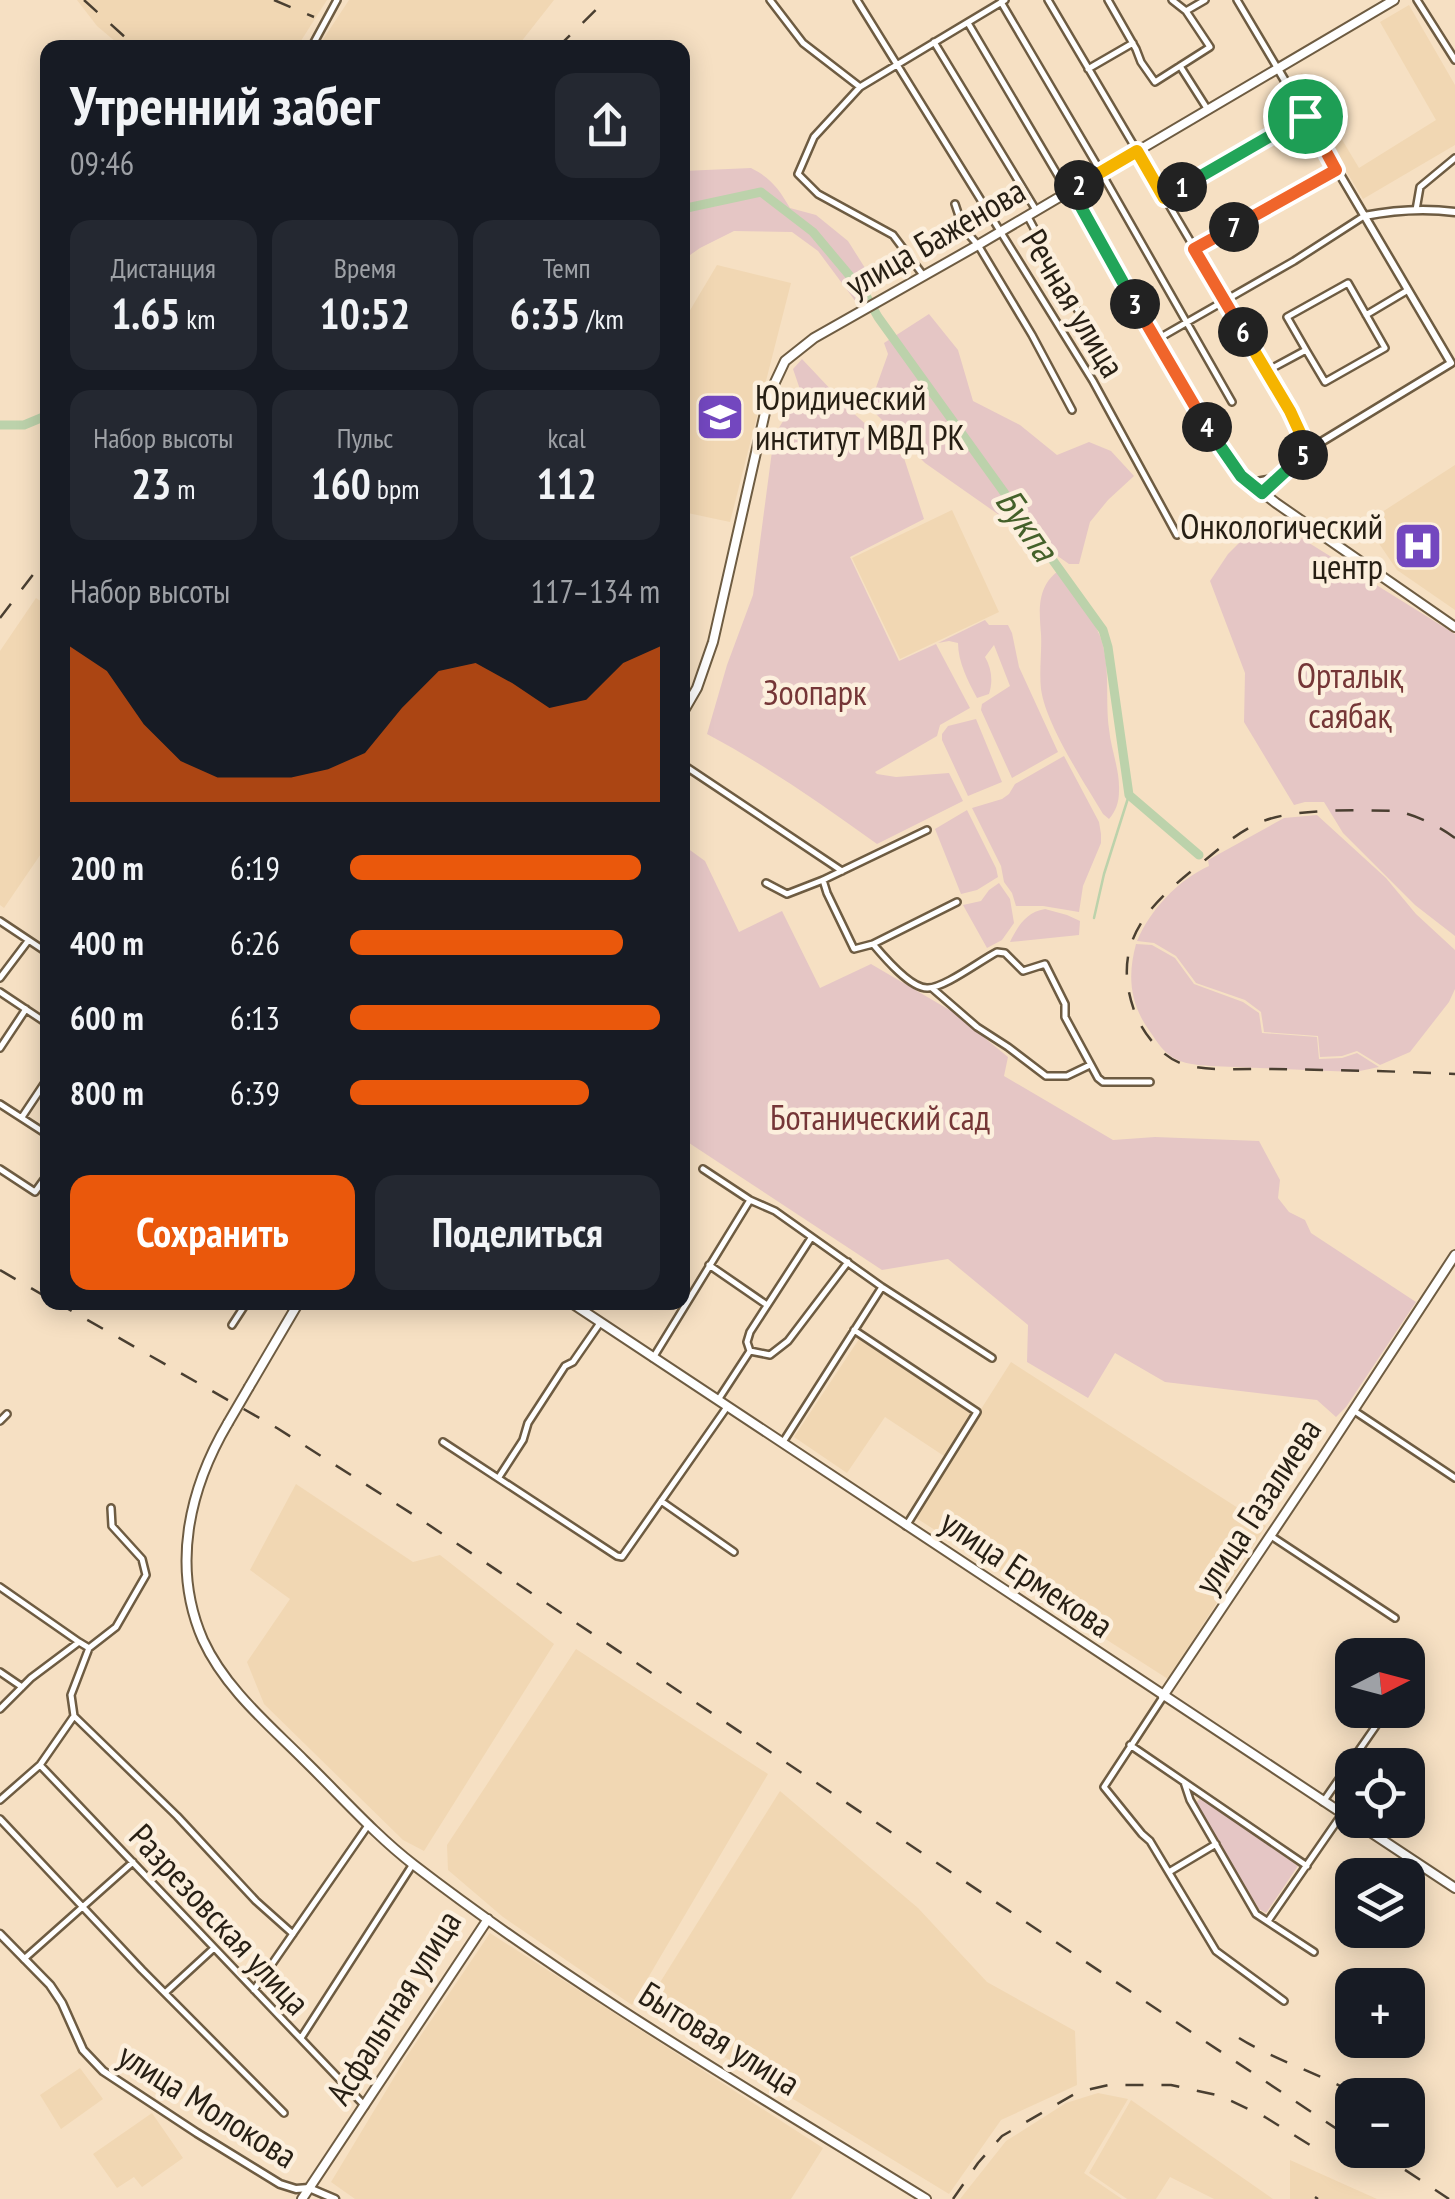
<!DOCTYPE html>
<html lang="ru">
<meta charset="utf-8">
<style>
:root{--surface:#171b24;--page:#242831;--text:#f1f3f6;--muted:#9ea1a6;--accent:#ea580c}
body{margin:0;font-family:"PT Sans Narrow",sans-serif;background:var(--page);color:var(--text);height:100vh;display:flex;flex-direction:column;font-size:38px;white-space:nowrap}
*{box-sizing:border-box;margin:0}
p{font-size:32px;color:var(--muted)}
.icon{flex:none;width:55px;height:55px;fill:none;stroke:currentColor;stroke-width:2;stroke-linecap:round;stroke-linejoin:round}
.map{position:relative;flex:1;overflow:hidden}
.sheet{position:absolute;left:40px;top:40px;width:650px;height:1270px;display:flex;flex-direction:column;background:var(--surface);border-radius:20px;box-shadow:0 5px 25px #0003}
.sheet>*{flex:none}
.needle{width:65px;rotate:84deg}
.tools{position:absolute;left:1335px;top:1638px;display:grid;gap:20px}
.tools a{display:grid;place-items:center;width:90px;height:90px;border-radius:20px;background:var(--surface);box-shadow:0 5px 25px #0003;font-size:50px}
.pin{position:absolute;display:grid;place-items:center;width:85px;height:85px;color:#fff;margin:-42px;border:5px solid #fff;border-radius:50%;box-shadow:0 2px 10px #0007}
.km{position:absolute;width:50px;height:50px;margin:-25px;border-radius:50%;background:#222;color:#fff;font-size:28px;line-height:50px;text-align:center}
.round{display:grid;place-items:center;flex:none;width:105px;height:105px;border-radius:20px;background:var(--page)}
.overview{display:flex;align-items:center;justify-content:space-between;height:170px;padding:0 30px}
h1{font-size:55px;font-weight:700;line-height:75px}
.figures{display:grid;grid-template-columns:repeat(3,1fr);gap:15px;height:170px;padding:10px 30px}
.figures div{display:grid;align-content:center;border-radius:20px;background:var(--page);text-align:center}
.figures b{font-size:42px;font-weight:700}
.figures small{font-size:28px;font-weight:400}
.figures p{font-size:28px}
.chart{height:280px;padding:20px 30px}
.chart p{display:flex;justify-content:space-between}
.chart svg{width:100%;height:180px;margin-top:10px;fill:var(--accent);opacity:.7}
.button{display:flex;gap:20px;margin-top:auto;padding:20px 30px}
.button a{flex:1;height:115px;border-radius:20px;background:var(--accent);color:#fff;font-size:40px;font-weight:700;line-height:115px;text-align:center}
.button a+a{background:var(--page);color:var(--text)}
ul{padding:0 30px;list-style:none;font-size:32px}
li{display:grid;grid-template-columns:160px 120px 1fr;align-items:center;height:75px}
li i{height:25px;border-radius:12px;background:var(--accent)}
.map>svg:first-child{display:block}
.built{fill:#f1d7b3}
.green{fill:#e5c6c5}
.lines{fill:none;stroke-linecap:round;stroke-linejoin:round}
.stream{stroke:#bcd2ab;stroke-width:2.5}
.river{stroke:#bcd2ab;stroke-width:9}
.minor-casing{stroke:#6e5c42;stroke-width:10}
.tertiary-casing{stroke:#6e5c42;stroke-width:11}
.secondary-casing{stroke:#6e5c42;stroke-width:12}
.minor{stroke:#fff;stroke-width:5}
.tertiary{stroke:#fff;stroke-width:6}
.secondary{stroke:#fff;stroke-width:8}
.rail{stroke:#4a3f31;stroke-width:2.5;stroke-dasharray:18 18;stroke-linecap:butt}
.secondary-bridge-casing{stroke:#6e5c42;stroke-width:12;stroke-linecap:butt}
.secondary-bridge{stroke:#fff;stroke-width:8}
.split-1-casing{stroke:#fff;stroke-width:20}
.split-2-casing{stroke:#fff;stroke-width:20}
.split-3-casing{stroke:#fff;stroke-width:20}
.split-4-casing{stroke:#fff;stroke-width:20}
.split-5-casing{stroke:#fff;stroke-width:20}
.split-6-casing{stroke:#fff;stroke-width:20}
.split-7-casing{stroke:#fff;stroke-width:20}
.split-8-casing{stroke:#fff;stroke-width:20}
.split-9-casing{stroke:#fff;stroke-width:20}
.split-1{stroke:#22a559;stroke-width:12}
.split-2{stroke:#f5b400;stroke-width:12}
.split-3{stroke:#22a559;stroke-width:12}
.split-4{stroke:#f0652b;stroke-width:12}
.split-5{stroke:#22a559;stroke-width:12}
.split-6{stroke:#f5b400;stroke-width:12}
.split-7{stroke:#f0652b;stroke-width:12}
.split-8{stroke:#f0652b;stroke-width:12}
.split-9{stroke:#f5b400;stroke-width:12}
.labels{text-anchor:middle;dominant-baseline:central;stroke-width:9;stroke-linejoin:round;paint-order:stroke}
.street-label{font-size:35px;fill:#271f14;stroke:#fcefdd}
.poi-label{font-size:35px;fill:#271f14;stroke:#fcefdd;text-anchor:start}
.park-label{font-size:35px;fill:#753637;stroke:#fcefdd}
.water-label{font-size:38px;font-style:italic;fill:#44612a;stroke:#fcefdd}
</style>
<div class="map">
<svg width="1455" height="2199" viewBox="0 0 1455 2199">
<rect width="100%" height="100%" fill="#f6e0c3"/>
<path class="built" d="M77,0H327L297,47L123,48L97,26Z
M349,0H554L517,47H318Z
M1409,5L1455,85V145L1363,199L1291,79L1302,73L1359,168L1436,120L1380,22Z
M717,265L791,283L730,522L683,512V322Z
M1455,465V610L1397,570L1365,523Z
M952,510L999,612L900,659L852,558Z
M36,598L48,606L47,845L4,908L0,905V651Z
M859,1339L971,1414L944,1456L885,1417L847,1473L794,1437Z
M1011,1362L1266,1526L1168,1679L913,1516Z
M296,1484L413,1562L440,1555L554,1644L424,1851L403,1840L264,1704L247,1662L290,1599L250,1570Z
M576,1649L768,1774L632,2005L503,1917L448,1870L447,1845Z
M780,1791L918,1908L987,1982L1075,2031L1077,2085L1001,2120L949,2194L644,2008Z
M490,1933L823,2148L791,2199H355L331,2182L407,2056Z
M80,2068L103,2099L61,2129L40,2095Z
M1098,2093L1128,2099L1084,2173L1122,2199H960L1006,2141L1066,2103Z
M1131,2100L1273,2199H1214L1170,2177L1156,2199H1127L1089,2173Z
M152,2113L183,2158L142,2187L134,2177L117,2188L93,2154Z
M1290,2160L1377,2199H1378H1290Z"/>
<path class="green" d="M751,168C771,178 779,189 790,208L816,215L848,241L877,287L856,302L818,251L792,232L734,231L700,248L683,260V171Z
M929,314L958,350L973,401L1020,425L1057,455L1089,442L1111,451L1134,476L1108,500L1090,522L1079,564H1069L925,463L869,407L888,354L884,343Z
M802,359L852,412L904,458L924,519L850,557L899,661L936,644L970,708L940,725L937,736L875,772L877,774L896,777L949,773L963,801L877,844C823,805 767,766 707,734L727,665L753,595L774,436L791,408L804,401L793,369Z
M1260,522L1293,533L1455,634V936L1415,905L1343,833L1324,802H1305L1294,805L1244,722L1245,673L1210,581L1228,554Z
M1058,571C1072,591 1091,613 1100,636C1111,665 1105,699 1109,729C1111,750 1120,770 1119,791C1119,802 1116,811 1109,819L1103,814C1084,782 1046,725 1041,689C1039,671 1042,652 1041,634C1039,610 1037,587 1058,571Z
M985,620L989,625H1008L1012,633L1019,667L1058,752L1012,778L981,710L982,704L1010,686L994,645L985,657C992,669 993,682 989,694L977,698C968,681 958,662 958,643L949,641L938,643Z
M976,719L1002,782L968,796L942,740V734L948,726Z
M1064,756L1099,822L1101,834V843L1083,886L1079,912L1043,906H1016L1012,893L1004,882L1001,866L972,808L1002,799L1009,794L1015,784Z
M967,810L996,868L998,877L977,890L961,894L935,829Z
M1317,815L1386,878L1416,914L1455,950V989L1449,1002L1410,1052L1380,1065L1357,1051L1342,1056L1320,1057L1318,1036L1264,1032L1261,1012L1245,1000L1196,983L1176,956L1154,943L1137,941C1150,910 1178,880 1209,866L1208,860L1284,818Z
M683,845L705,861L739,932L782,911L820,988L871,964L953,1012L1008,1057L1004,1076L1113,1140L1155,1137L1259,1141L1280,1180L1278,1198L1289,1212L1305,1220L1311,1233L1416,1302L1346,1407L1336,1417L1317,1400L1165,1382L1115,1353L1088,1398L1027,1362L1028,1325L948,1259L882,1270L683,1139Z
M999,883L1010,899L1014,923L1002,940L987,948L963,905L981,901L989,890Z
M1045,909L1067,915L1080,921L1079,935L1010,942C1018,926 1026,912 1045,909Z
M1136,944L1152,945L1175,958L1194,984L1243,1002L1259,1013L1262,1033L1317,1037L1319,1059L1342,1058L1357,1053L1379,1067L1355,1072L1210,1066C1197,1065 1183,1064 1172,1057C1163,1051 1157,1042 1151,1033C1130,1005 1127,977 1136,944Z
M1200,1798L1298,1866L1266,1913L1259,1909L1196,1803Z"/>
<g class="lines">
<path class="stream" d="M1094,918L1104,874L1129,795"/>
<path class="river" d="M682,209L761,192L813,232L865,294L878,317L1103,630L1108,647L1129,795L1199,855
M0,425H24L48,415"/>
<g class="minor-casing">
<path id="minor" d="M770,0L803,43L860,87
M857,0L1093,381L1177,535
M1048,0L1267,371L1308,450
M1108,0L1136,49L1141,62L1155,82L1210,47L1186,11L1172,0
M1237,0L1278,69
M1417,0L1455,60
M1001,2L1101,172L1232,402
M1186,11L1205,0
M968,23L1063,184L1069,191
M934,42L1036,210
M311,48L337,0
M1180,66L1208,110
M1088,69L1133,43
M1164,198L1305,116
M955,204L963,228L978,245L1032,335L1072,410
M1416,210L1420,187L1455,158
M1028,217L1082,318L1104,349
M1194,249L1337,169
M923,275L893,235L818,194L798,174L814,137L860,87L1005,0
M1366,315L1408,290
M1156,340L1294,261L1364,216
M1267,371L1306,350L1325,382L1385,348L1348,283L1287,317L1306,350
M682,764L842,871
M823,880L827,893L854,949L873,944C884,957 910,988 927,988C943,989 981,960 997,952L1005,953L1023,971L1045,964L1065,1004V1017L1098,1078L1103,1082H1150
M766,883L787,894L823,880L927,830
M0,921L48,953
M873,944L957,902
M0,978L28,941
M932,988L977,1027L1008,1047L1046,1076H1067L1090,1065
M0,992L48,1024
M0,1048L26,1009
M0,1104L48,1135
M22,1117L48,1078
M0,1169L35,1192L48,1174
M703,1169L750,1200L775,1211L882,1287L992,1358
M709,1265L767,1305
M182,1302H186
M232,1325L247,1302
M854,1330L977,1412L906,1526
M750,1351L747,1342L750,1332L811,1238
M653,1358L750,1200
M718,1400L750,1351L770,1355L788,1341L848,1262
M1353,1410L1455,1478
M0,1421L7,1414
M443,1442L617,1556L622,1557L727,1407
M783,1442L882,1287
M499,1477L523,1440L528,1423L565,1366L573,1362L600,1323
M661,1501L734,1552
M111,1508L112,1526L142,1559L146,1575L116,1627L89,1648L71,1695L74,1716L177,1816L256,1901L293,1934
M1271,1536L1395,1618
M0,1587L79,1642
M0,1672L22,1687
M1408,1680L1417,1666
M1163,1697L1104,1787L1142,1834L1150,1841L1216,1951L1284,2001
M0,1709L31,1678L79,1642L89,1648
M1130,1745L1307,1866
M40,1765L365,2106
M1184,1782L1190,1800L1256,1914L1314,1952
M0,1800L40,1765L74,1716
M1323,1802L1387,1710
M0,1819L142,1970L284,2113
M1169,1872L1216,1844
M1268,1921L1342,1814
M24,1959L133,1862
M254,1990L369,1824
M165,1993L214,1948
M301,2038L413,1864"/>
</g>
<g class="tertiary-casing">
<path id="tertiary" d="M1364,216C1394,210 1425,208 1455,212
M1251,483L1278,478
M1262,493L1308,450L1451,363L1278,69
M0,1934L50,1985L62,2003L83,2050L103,2071L197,2133L280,2184L296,2189L309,2188L335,2199"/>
</g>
<g class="secondary-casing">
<path id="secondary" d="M1069,191L1213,437L1241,476L1276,503L1455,627
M682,714L697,688L713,642L769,395L785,361L814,338L978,245L1394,0
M570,1302L1455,1888
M249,1387L299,1302
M228,1423C189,1489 171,1567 203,1640C225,1688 268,1724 304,1760C340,1795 374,1834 414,1865C575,1989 753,2092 926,2199
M1163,1696L1317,1466L1455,1255
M302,2199L488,1919"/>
</g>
<use href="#minor" class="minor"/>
<use href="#tertiary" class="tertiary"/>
<use href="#secondary" class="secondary"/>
<path class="rail" d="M84,0L137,48
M274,0L314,17
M557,48L606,0
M0,618L48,555
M1455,838C1437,825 1418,816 1397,811C1360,810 1293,808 1261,822C1240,831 1222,846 1204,861C1152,902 1108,940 1135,1013C1143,1033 1160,1055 1180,1063C1208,1073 1243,1068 1272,1069C1333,1070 1394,1071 1455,1074
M0,1270L48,1298
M56,1302L277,1428L417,1517L1352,2139
M1239,2038C1276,2061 1319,2073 1357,2095
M1408,2128L1434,2146
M1375,2150L1449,2199
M1315,2197L1318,2199
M953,2199L978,2163L1002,2136L1078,2092L1109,2085H1171L1221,2096L1265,2117L1310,2145"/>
<g class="secondary-bridge-casing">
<path id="secondary-bridge" d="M228,1423L249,1387"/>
</g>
<use href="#secondary-bridge" class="secondary-bridge"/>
</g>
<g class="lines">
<g class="split-1-casing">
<path id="split-1" d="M1182,187L1305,116"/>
</g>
<g class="split-2-casing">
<path id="split-2" d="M1079,185L1137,151L1164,198L1182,187"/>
</g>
<g class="split-3-casing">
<path id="split-3" d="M1079,185L1069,190L1076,198L1135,304"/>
</g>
<g class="split-4-casing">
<path id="split-4" d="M1135,304L1207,427"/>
</g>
<g class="split-5-casing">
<path id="split-5" d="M1207,427L1241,476L1262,493L1303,455"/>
</g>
<g class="split-6-casing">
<path id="split-6" d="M1243,332L1290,411L1308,450L1303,455"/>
</g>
<g class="split-7-casing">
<path id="split-7" d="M1234,227L1194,249L1243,332"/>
</g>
<g class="split-8-casing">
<path id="split-8" d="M1234,227L1336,170L1324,148"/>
</g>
<g class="split-9-casing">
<path id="split-9" d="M1305,116L1324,148"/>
</g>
<use href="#split-1" class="split-1"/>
<use href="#split-2" class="split-2"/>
<use href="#split-3" class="split-3"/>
<use href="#split-4" class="split-4"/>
<use href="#split-5" class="split-5"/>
<use href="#split-6" class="split-6"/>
<use href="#split-7" class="split-7"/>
<use href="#split-8" class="split-8"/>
<use href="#split-9" class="split-9"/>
</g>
<defs>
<g id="university-square" transform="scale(2.5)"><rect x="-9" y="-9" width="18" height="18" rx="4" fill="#7347bf" stroke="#fcefdd"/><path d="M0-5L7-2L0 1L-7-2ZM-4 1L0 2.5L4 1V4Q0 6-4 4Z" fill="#fff"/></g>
<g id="hospital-square" transform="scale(2.5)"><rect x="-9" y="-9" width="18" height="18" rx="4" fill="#7347bf" stroke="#fcefdd"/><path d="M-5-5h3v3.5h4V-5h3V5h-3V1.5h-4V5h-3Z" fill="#fff"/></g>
</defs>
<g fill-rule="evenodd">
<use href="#university-square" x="720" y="417"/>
<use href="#hospital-square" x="1418" y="546"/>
</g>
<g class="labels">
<g class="street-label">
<text transform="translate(935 237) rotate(-30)">улица Баженова</text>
<text transform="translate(1074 303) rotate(59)">Речная улица</text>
<text transform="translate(1257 1506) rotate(-57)">улица Газалиева</text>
<text transform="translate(1027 1573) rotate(34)">улица Ермекова</text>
<text transform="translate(220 1919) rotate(47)">Разрезовская улица</text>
<text transform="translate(393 2007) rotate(-58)">Асфальтная улица</text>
<text transform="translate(720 2038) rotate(32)">Бытовая улица</text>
<text transform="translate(208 2105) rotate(32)">улица Молокова</text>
</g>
<g class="poi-label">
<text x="755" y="397">Юридический<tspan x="755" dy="40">институт МВД РК</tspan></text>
<text x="1383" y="526" text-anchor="end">Онкологический<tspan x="1383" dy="40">центр</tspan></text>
</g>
<g class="park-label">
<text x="1350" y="675">Орталық<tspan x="1350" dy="40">саябақ</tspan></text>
<text x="815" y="692">Зоопарк</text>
<text x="880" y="1117">Ботанический сад</text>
</g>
<g class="water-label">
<text transform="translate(1028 524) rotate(55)">Букпа</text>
</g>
</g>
</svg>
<div class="tools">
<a><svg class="needle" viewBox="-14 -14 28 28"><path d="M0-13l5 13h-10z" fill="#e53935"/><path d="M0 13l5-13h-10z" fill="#9ea1a6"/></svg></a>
<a><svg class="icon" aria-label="locate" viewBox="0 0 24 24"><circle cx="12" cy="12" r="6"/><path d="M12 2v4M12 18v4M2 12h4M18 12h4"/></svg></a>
<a><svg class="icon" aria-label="layers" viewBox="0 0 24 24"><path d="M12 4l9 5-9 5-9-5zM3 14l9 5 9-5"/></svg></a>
<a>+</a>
<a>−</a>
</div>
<div class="pin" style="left:1305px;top:116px;background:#1e9e55"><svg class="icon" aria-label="arrive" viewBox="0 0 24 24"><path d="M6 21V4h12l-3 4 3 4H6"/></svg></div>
<b class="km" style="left:1182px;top:187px">1</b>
<b class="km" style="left:1079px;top:185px">2</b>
<b class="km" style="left:1135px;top:304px">3</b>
<b class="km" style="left:1207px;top:427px">4</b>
<b class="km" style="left:1303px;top:455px">5</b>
<b class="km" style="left:1243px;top:332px">6</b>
<b class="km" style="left:1234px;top:227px">7</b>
<section class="sheet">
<div class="overview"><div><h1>Утренний забег</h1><p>09:46</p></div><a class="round"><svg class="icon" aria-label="share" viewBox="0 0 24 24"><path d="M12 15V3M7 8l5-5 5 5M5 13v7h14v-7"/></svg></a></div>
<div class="figures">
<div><p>Дистанция</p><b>1.65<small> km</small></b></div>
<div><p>Время</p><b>10:52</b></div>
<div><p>Темп</p><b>6:35<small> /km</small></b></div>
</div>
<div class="figures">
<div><p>Набор высоты</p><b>23<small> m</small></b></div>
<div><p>Пульс</p><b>160<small> bpm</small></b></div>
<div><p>kcal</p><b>112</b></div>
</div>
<div class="chart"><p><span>Набор высоты</span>117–134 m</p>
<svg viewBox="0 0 160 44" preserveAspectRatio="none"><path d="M0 44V6L10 12L20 25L30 34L40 38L50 38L60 38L70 36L80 32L90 21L100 12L110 10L120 15L130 21L140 19L150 10L160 6V44z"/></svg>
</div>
<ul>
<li><b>200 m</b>6:19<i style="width:94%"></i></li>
<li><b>400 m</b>6:26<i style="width:88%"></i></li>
<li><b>600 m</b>6:13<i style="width:100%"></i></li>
<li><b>800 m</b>6:39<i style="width:77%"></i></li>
</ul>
<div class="button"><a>Сохранить</a><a>Поделиться</a></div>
</section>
</div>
